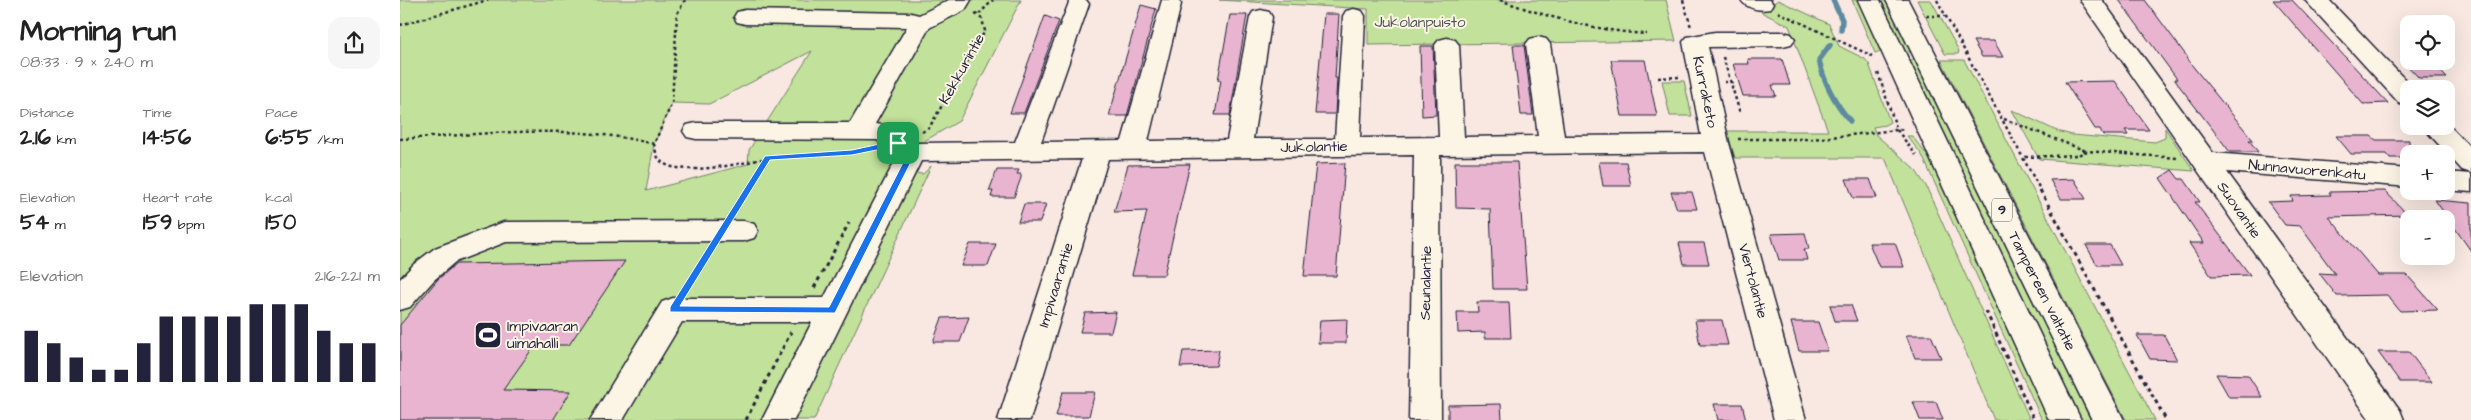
<!DOCTYPE html>
<meta charset="utf-8">
<style>
:root{--surface:#fff;--page:#f6f6f6;--text:#222;--muted:#767676;--accent:#22223b}
body{margin:0;font-family:"Architects Daughter",sans-serif;background:var(--page);color:var(--text);height:100vh;display:flex;flex-direction:column;font-size:19px;white-space:nowrap}
*{box-sizing:border-box;margin:0}
p{font-size:16px;color:var(--muted)}
.icon{flex:none;width:28px;height:28px;fill:none;stroke:currentColor;stroke-width:2;stroke-linecap:round;stroke-linejoin:round}
.map{position:relative;flex:1;overflow:hidden}
.sheet{display:flex;flex-direction:column;background:var(--surface);width:400px}
.sheet>*{flex:none}
.buttons{position:absolute;left:2000px;top:15px;display:grid;gap:10px}
.buttons a{display:grid;place-items:center;width:55px;height:55px;border-radius:10px;background:var(--surface);box-shadow:0 5px 20px #0002;font-size:25px}
.pin{position:absolute;display:grid;place-items:center;width:42px;height:42px;color:#fff;margin:-21px;border-radius:10px;box-shadow:0 2px 8px #0006}
.round{display:grid;place-items:center;flex:none;width:52px;height:52px;border-radius:15px;background:var(--page)}
.summary{display:flex;align-items:center;justify-content:space-between;height:85px;padding:0 20px}
h1{font-size:28px;font-weight:800;line-height:38px}
.figures{display:grid;grid-template-columns:repeat(3,1fr);gap:8px;height:85px;padding:5px 20px}
.figures div{display:grid;align-content:center}
.figures b{font-size:21px;font-weight:800}
.figures small{font-size:14px;font-weight:400}
.figures p{font-size:14px}
.chart{height:140px;padding:10px 20px}
.chart p{display:flex;justify-content:space-between}
.chart svg{width:100%;height:90px;margin-top:5px;stroke:var(--accent);stroke-width:6}
main{display:flex;flex:1;min-height:0}
.map>svg:first-child{display:block}
.green{fill:#c2e19a;stroke:#72826a;fill-rule:evenodd}
.lines{fill:none;stroke-linecap:round;stroke-linejoin:round}
.stream{stroke:#5d8aa0;stroke-width:5.5}
.building{fill:#e8b4cf;stroke:#22223b}
.minor-casing{stroke:#22223b;stroke-width:3}
.highway-casing{stroke:#22223b;stroke-width:3}
.path-far1{stroke:#22223b;stroke-width:2.5;stroke-dasharray:3 3;stroke-linecap:butt}
.path{stroke:#22223b;stroke-width:3;stroke-dasharray:4 4;stroke-linecap:butt}
.minor{fill:#fcf5e5;fill-rule:evenodd}
.highway{fill:#fcf5e5;fill-rule:evenodd}
.route{fill:#1a73e8;stroke:#fff;fill-rule:evenodd}
.labels{text-anchor:middle;dominant-baseline:central;stroke-width:4;stroke-linejoin:round;paint-order:stroke}
.shield{fill:#fcf5e5;stroke:#63616e;stroke-width:1}
.shield-label{font-size:14px;font-weight:bold;fill:#22223b}
.park-label{font-size:15px;fill:#4a5253;stroke:#fcf5e5}
.street-label{font-size:15px;fill:#22223b;stroke:#fcf5e5}
.poi-label{font-size:15px;fill:#22223b;stroke:#fcf5e5;text-anchor:start}
</style>
<main>
<section class="sheet">
<div class="summary"><div><h1>Morning run</h1><p>08:33 · 9 × 240 m</p></div><a class="round"><svg class="icon" aria-label="share" viewBox="0 0 24 24"><path d="M12 15V3M7 8l5-5 5 5M5 13v7h14v-7"/></svg></a></div>
<div class="figures">
<div><p>Distance</p><b>2.16<small> km</small></b></div>
<div><p>Time</p><b>14:56</b></div>
<div><p>Pace</p><b>6:55<small> /km</small></b></div>
</div>
<div class="figures">
<div><p>Elevation</p><b>54<small> m</small></b></div>
<div><p>Heart rate</p><b>159<small> bpm</small></b></div>
<div><p>kcal</p><b>150</b></div>
</div>
<div class="chart"><p><span>Elevation</span>216–221 m</p>
<svg viewBox="0 0 160 44" preserveAspectRatio="none"><path d="M5 44V19M15 44V25M25 44V32M35 44V38M45 44V38M55 44V25M65 44V12M75 44V12M85 44V12M95 44V12M105 44V6M115 44V6M125 44V6M135 44V19M145 44V25M155 44V25"/></svg>
</div>
</section>
<div class="map">
<svg width="2071" height="420" viewBox="0 0 2071 420">
<rect width="100%" height="100%" fill="#f8e8e1"/>
<filter id="ink" filterUnits="userSpaceOnUse"><feTurbulence type="fractalNoise" baseFrequency=".02" numOctaves="2"/><feDisplacementMap in="SourceGraphic" scale="10" xChannelSelector="R" yChannelSelector="G"/><feConvolveMatrix kernelMatrix="1 2 1 2 8 2 1 2 1" color-interpolation-filters="sRGB"/></filter>
<g filter="url(#ink)">
<path class="green" d="M0,0H621L559,121L514,147L365,420H0ZM412,51L349,150L348,164L246,191L254,144L272,103L309,104Z
M819,0H1266L1276,41L968,45V9Z
M1378,0L1429,24L1439,46L1465,59L1469,64L1490,122L1485,125L1473,127L1476,135L1514,168L1526,186L1630,420H1594L1485,158H1335L1327,131H1428L1389,26L1361,12Z
M1452,0H1458L1481,52L1475,53Z
M1478,0H1486L1512,52H1503Z
M1517,0H1531L1559,51L1558,54H1545Z
M1507,60H1516L1691,420H1679Z
M1541,60H1564L1755,420H1726Z
M1262,81H1284L1292,116H1270Z
M1612,110L1657,131L1672,135L1755,142L1765,138V128L1794,171L1639,159Z
M1507,136H1512L1533,163L1650,420H1642L1522,155Z
M531,166L414,420H391L510,173L523,174Z"/>
<g class="lines">
<path class="stream" d="M1433,0L1442,20L1441,30
M1430,45L1419,60C1424,83 1435,103 1450,121"/>
</g>
<path class="building" d="M1719,0H1745L1788,58H1786L1853,140H1849L1858,152H1830L1774,79H1777Z
M1873,0H1892L1988,103L1963,104Z
M741,5L756,9L727,116H709Z
M924,14H939L935,78H937L935,114H915Z
M830,15H847L830,115H815L821,80H818Z
M645,16L659,21L624,113H610Z
M1573,41H1594L1603,57H1582Z
M1113,45H1124L1133,115H1121Z
M1020,46H1033L1036,115L1022,116Z
M1348,59H1382L1390,85H1372L1376,96H1343L1333,64H1349Z
M1211,60H1245L1257,116H1222Z
M2003,61H2030L2047,78H2019Z
M1715,81L1728,100L1749,130H1725L1728,135H1703L1700,129H1695L1665,82Z
M1936,136H1971L1976,140H2009V158H1990L1987,154H1951Z
M1055,162H1117L1127,289H1093L1090,209L1056,208Z
M1199,162H1226L1231,186H1203Z
M945,163L936,276H904L916,164Z
M790,164L764,275H732L747,211L714,212L728,165Z
M597,170H619L617,174H621V178L614,197H591L593,191H589Z
M1772,170L1779,179H1784L1800,202H1795L1850,275L1811,276L1789,243H1804L1760,178Z
M1446,179H1470L1477,198H1453Z
M1674,179L1686,199H1661L1650,180Z
M1985,191L2008,215L1929,217L1978,275H2007L2038,310L2000,311L1987,295L1937,296L1919,273L1935,274L1900,226L1885,225L1868,202L1893,201L1891,196L1931,195L1929,192Z
M1271,192H1292L1297,209H1277Z
M2035,200L2071,203V251Z
M624,204H646L640,222H618Z
M1405,233L1409,249H1404L1407,260H1379L1371,234Z
M1279,243H1304L1309,264H1284Z
M1469,243H1495L1504,267H1479Z
M570,244H596L588,266H561Z
M1686,245H1710L1721,265H1697Z
M225,261L169,345H135L103,390L171,391L153,420H0V325L38,279L56,264Z
M1077,302H1109L1111,338H1085V332L1058,333L1057,312H1078Z
M1430,305H1451L1457,321H1435Z
M716,312L711,332H680L685,313Z
M569,317L560,342H533L542,318Z
M947,319L946,343H918L920,320Z
M1295,320H1322L1328,345H1300Z
M1391,322H1418L1428,351H1399Z
M1506,335H1531L1541,358H1515Z
M1737,335H1764L1777,360L1750,359Z
M819,350L816,366L780,367L783,351Z
M1978,352H2009L2032,382H2000Z
M1816,374L1848,375L1862,397H1829Z
M663,392H695L689,416H656Z
M1513,402H1536L1543,420H1520Z
M1101,404L1102,420H1048V405Z
M1314,404H1342L1346,420H1318Z"/>
<g class="lines">
<g class="minor-casing">
<path id="minor" d="M549,0H571L565,10L529,28L475,124L492,126L517,143L615,142L670,0H686L689,4L641,142L722,141L762,0H778L781,4L748,141L827,140L850,17L853,12L861,10L869,12L872,17L853,139H935L943,16L946,11L954,9L962,11L965,16L960,138L1039,137L1035,45L1039,40L1047,38L1055,40L1059,45L1064,137L1138,136L1126,44L1130,39L1138,37L1146,39L1150,44L1164,136L1301,135L1283,42L1287,37L1315,32H1383L1391,34L1395,39L1391,44L1383,46L1308,47L1329,143L1406,420H1374L1305,152L1040,155L1041,420H1009L1014,155L708,159L630,420H598L682,159L521,161L394,420H362L412,322H282L223,420H190L262,302L273,298H424L498,155L477,140L296,139L287,137L283,131L287,125L296,123H450L507,27L345,24L337,22L334,17L337,12L345,10L511,13L519,15Z
M1341,0H1370L1373,4L1370,9C1360,11 1347,9 1341,0Z
M1680,0H1702L1813,153L2009,169V187L1827,172L2000,410L2004,420H1970Z
M1905,0H1929L2014,89H2009V106L2000,104Z
M2046,122L2071,148V173L2062,170L2022,126H2046Z
M2046,172L2071,174V192L2046,190Z
M344,221L354,224L358,231L354,238L344,241L106,242L55,262L34,280L10,307L0,310V279L14,264L35,248L104,222Z"/>
</g>
<g class="highway-casing">
<path id="highway" d="M1458,0H1480L1681,420H1649Z
M1486,0H1508L1724,420H1692Z"/>
</g>
<path class="path-far1" d="M285,0L277,14L272,103L254,144C255,148 256,155 259,159C274,180 346,162 368,158
M1100,0C1148,17 1196,31 1247,34
M1283,0L1291,27
M1537,0L1641,191
M1378,12L1472,56
M579,14L593,0
M1526,16H1545
M0,25L88,0
M1323,57L1340,113
M1478,73L1497,130L1516,155
M1258,78L1279,77
M1324,82H1336
M1604,119L1686,151
M522,132L529,128L585,31L582,19L573,12
M0,139C86,134 170,123 254,144
M1338,139H1412L1506,129
M1625,157L1678,155L1687,151L1778,158
M347,191L368,158L457,152"/>
<path class="path" d="M1640,190L1766,420
M334,212L348,190
M414,288L449,223
M286,289L309,252
M1586,311L1634,420
M346,420L391,332"/>
<use href="#minor" class="minor"/>
<use href="#highway" class="highway"/>
</g>
</g>
<path class="route" d="M498,140L516,152L435,313L270,312V307L365,156L452,150ZM496,146L508,153L429,307L280,306L370,160L452,155Z"/>
<defs>
<g id="stadium-square" transform="scale(1.4375)"><rect x="-9" y="-9" width="18" height="18" rx="4" fill="#22223b" stroke="#fcf5e5"/><path d="M0-5a6.5 5 0 1 0 0 10a6.5 5 0 1 0 0-10ZM-3.5-1.8h7v3.6h-7Z" fill="#fff"/></g>
</defs>
<g fill-rule="evenodd">
<use href="#stadium-square" x="88" y="335"/>
</g>
<g class="labels">
<rect class="shield" x="1592" y="198.5" width="20" height="23" rx="4"/>
<g class="shield-label">
<text x="1602" y="210">9</text>
</g>
<g class="park-label">
<text x="1020" y="22">Jukolanpuisto</text>
</g>
<g class="street-label">
<text transform="translate(562 69) rotate(-61)">Kekkurintie</text>
<text transform="translate(1305 92) rotate(78)">Kurraketo</text>
<text transform="translate(914 147) rotate(-1)">Jukolantie</text>
<text transform="translate(1907 170) rotate(5)">Nunnavuorenkatu</text>
<text transform="translate(1839 210) rotate(55)">Suovantie</text>
<text transform="translate(1353 281) rotate(75)">Viertolantie</text>
<text transform="translate(1026 283) rotate(-89)">Seunalantie</text>
<text transform="translate(656 285) rotate(-73)">Impivaarantie</text>
<text transform="translate(1642 291) rotate(63)">Tampereen valtatie</text>
</g>
<g class="poi-label">
<text x="107" y="326">Impivaaran<tspan x="107" dy="17">uimahalli</tspan></text>
</g>
</g>
</svg>
<div class="buttons">
<a><svg class="icon" aria-label="locate" viewBox="0 0 24 24"><circle cx="12" cy="12" r="6"/><path d="M12 2v4M12 18v4M2 12h4M18 12h4"/></svg></a>
<a><svg class="icon" aria-label="layers" viewBox="0 0 24 24"><path d="M12 4l9 5-9 5-9-5zM3 14l9 5 9-5"/></svg></a>
<a>+</a>
<a>−</a>
</div>
<div class="pin" style="left:498px;top:143px;background:#1e9e55"><svg class="icon" aria-label="arrive" viewBox="0 0 24 24"><path d="M6 21V4h12l-3 4 3 4H6"/></svg></div>
</div>
</main>
